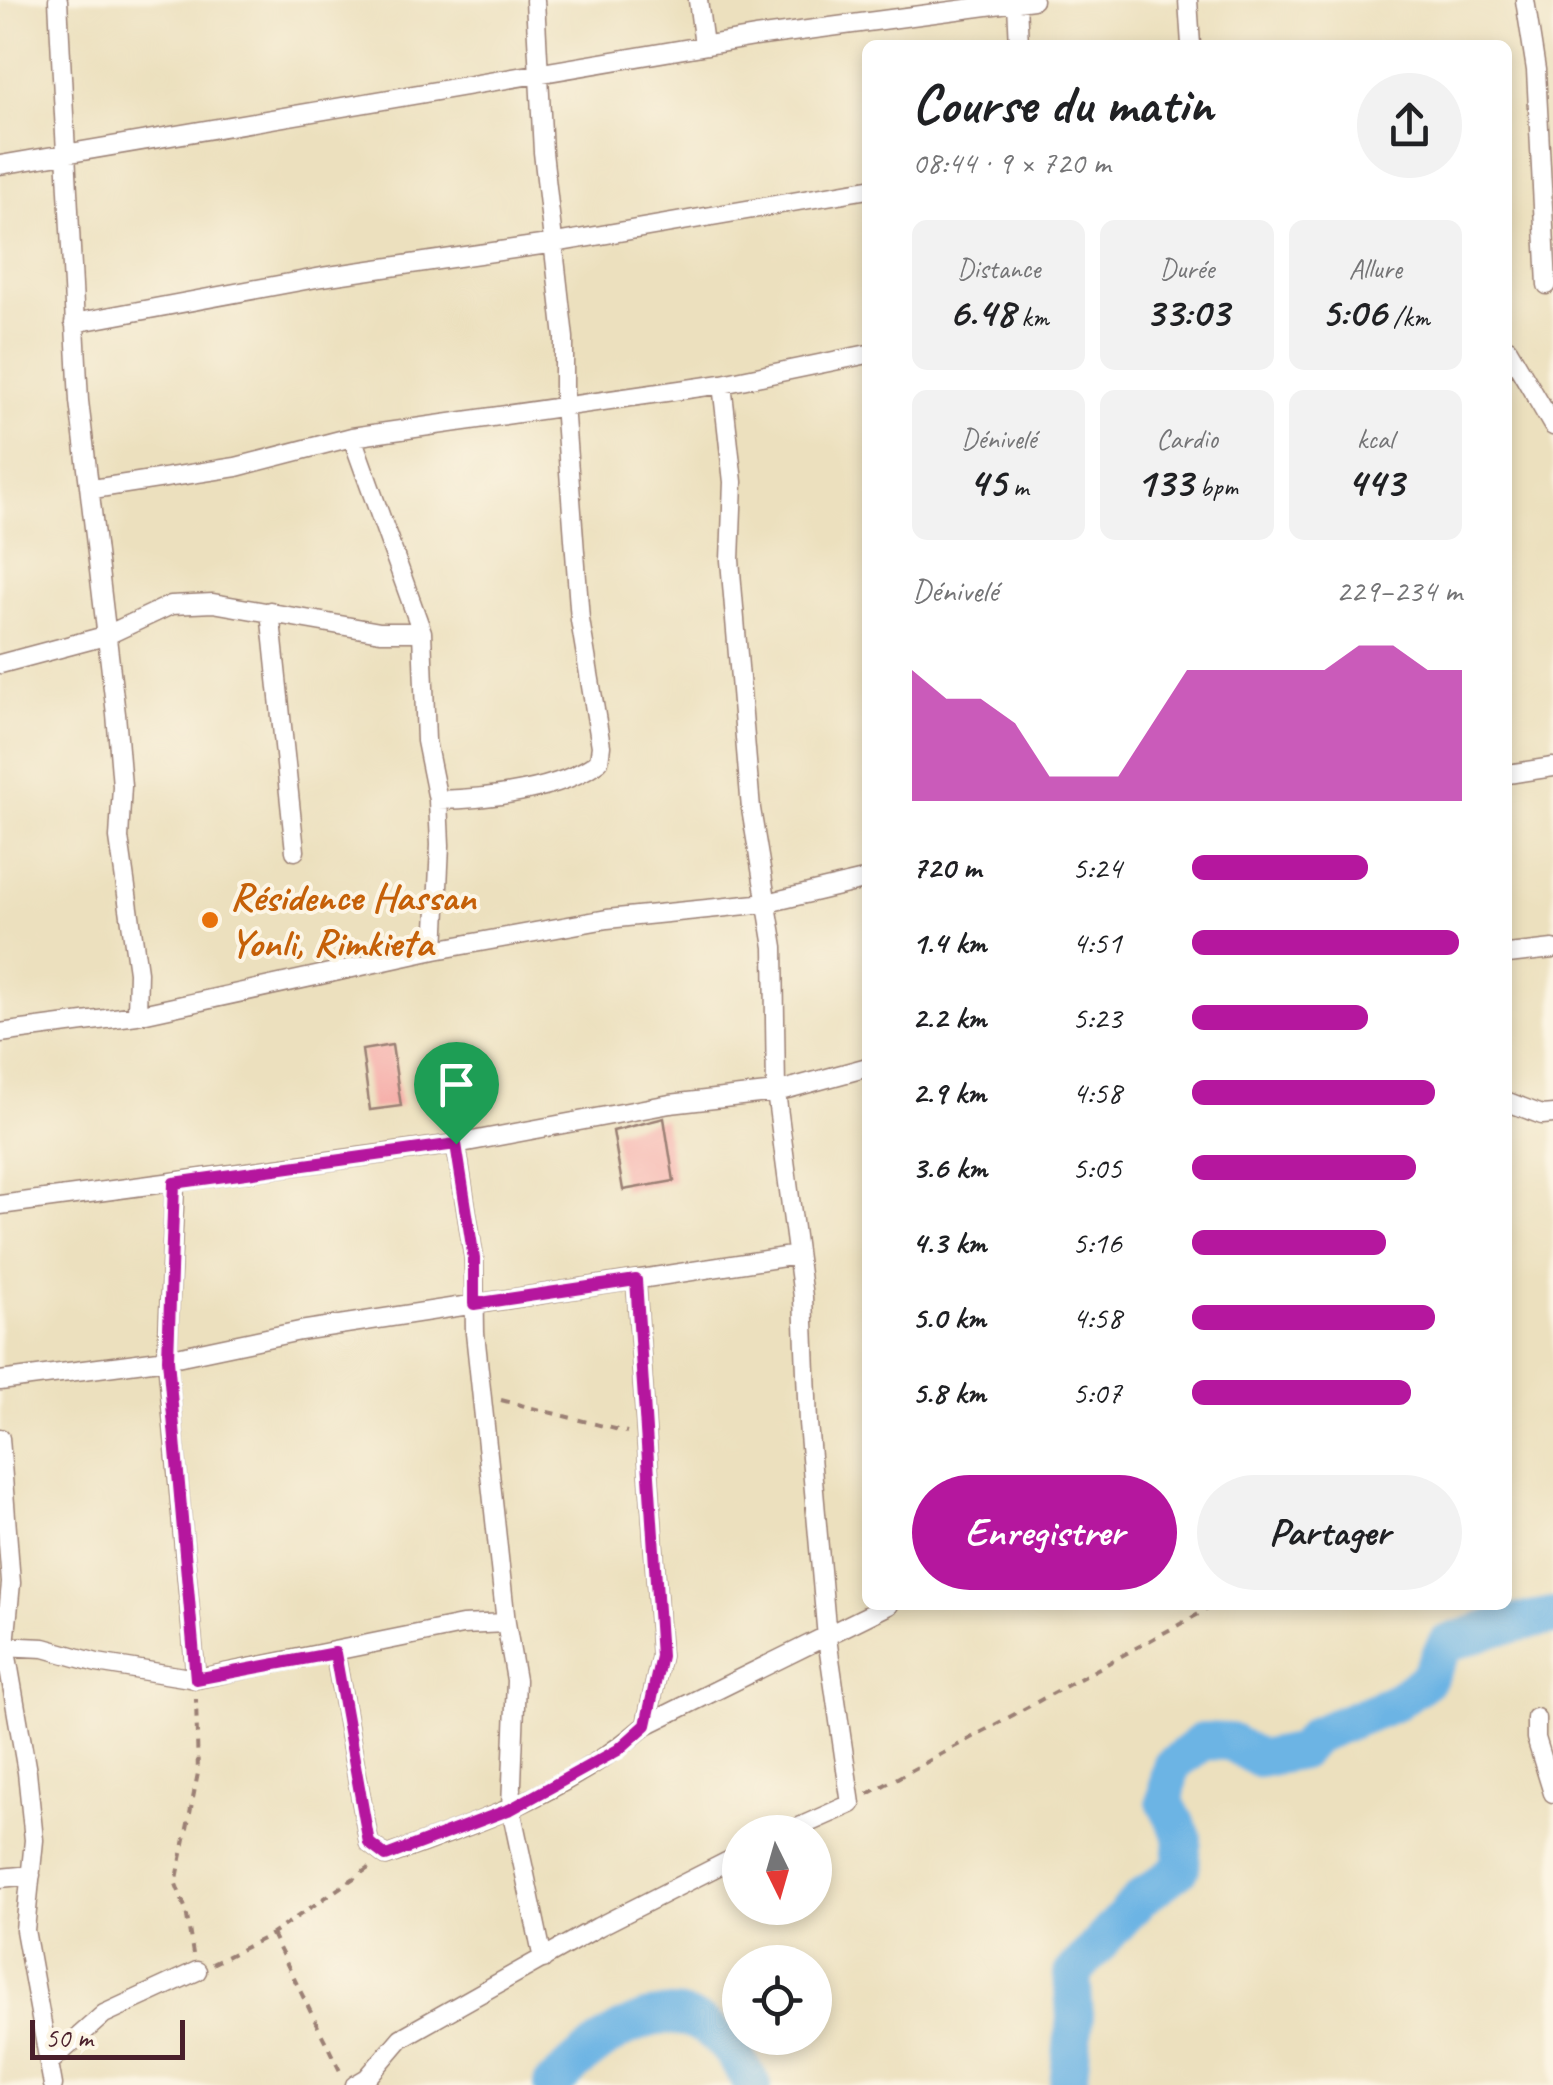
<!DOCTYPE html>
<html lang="fr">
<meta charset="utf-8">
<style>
:root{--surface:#fff;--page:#f2f2f2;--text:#202124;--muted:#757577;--accent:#b5179e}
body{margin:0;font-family:Caveat,sans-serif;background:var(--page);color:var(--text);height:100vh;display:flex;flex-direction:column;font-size:38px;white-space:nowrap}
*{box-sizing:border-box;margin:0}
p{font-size:32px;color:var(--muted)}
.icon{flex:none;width:55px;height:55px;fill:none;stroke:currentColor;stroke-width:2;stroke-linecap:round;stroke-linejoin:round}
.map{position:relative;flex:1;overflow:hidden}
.drawer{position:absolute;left:862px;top:40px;width:650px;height:1570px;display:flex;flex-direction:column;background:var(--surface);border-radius:15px;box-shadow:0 5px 15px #0003}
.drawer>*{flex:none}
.needle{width:65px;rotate:175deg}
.controls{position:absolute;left:722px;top:1815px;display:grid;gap:20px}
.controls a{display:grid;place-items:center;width:110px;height:110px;border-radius:50%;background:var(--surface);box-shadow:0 5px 15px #0003;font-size:50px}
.scale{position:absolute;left:30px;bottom:25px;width:155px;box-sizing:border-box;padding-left:10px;border:5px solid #4a1f2b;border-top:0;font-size:28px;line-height:35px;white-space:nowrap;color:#4a1f2b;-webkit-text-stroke:8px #fcf5e5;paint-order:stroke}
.pin{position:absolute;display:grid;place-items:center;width:85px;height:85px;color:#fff;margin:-102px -42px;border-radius:50% 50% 50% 0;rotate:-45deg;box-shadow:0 0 10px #0007}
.pin .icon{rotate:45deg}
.round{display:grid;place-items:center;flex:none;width:105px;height:105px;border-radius:52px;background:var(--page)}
.overview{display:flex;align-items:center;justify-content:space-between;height:170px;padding:0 50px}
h1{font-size:55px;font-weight:700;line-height:75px}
.figures{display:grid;grid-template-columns:repeat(3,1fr);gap:15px;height:170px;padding:10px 50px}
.figures div{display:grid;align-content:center;border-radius:15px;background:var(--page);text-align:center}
.figures b{font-size:42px;font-weight:700}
.figures small{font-size:28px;font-weight:400}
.figures p{font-size:28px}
.chart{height:280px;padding:20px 50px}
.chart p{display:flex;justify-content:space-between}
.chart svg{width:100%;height:180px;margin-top:10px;fill:var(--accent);opacity:.7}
.button{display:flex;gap:20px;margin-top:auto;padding:20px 50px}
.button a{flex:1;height:115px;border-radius:60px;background:var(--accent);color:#fff;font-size:40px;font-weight:700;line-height:115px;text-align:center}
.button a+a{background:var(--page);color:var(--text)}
ul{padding:0 50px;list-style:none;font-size:32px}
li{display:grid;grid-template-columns:160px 120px 1fr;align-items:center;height:75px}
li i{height:25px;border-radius:12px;background:var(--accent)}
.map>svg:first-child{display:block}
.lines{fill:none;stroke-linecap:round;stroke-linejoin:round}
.river{stroke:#6cb4e4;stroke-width:38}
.building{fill:#f5a8a4}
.street-casing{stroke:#9b8074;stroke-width:21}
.path{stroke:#9b8074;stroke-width:4;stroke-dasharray:8 8;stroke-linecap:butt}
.street{stroke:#fff;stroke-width:18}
.route-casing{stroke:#fff;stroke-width:20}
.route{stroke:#b5179e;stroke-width:12}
.food-dot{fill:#e8710a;stroke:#fcf5e5;stroke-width:4}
.labels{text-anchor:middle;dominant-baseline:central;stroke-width:8;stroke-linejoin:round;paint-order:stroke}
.food-label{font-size:40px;font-weight:bold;fill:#c56008;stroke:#fcf5e5;text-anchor:start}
</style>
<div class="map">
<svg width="1553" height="2085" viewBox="0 0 1553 2085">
<rect width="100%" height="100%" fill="#fcf5e5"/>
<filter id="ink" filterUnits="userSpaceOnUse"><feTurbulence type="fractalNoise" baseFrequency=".01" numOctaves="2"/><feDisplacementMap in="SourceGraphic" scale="20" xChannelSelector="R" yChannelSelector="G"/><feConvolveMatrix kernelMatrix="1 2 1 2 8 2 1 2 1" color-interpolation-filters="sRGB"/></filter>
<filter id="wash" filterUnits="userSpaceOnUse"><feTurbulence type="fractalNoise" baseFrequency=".0048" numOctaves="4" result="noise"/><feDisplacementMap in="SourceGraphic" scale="40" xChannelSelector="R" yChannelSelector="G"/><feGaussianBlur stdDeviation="2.25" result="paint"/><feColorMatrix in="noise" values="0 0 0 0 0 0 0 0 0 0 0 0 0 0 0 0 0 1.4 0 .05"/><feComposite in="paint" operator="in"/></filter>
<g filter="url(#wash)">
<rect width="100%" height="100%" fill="#ece0be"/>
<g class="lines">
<path class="river" d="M552,2085C624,2017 694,1972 752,2085
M1068,2085L1075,2018L1072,1974L1140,1899L1181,1868L1183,1837L1165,1802L1171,1766L1203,1741L1230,1742L1259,1759L1301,1751L1315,1735L1394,1703L1427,1679L1446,1644L1492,1628L1553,1616"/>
</g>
<g id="blocks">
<path class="building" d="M392,1045L401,1106L370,1110L362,1050Z
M664,1118L674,1181L623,1190L613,1131Z"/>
</g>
</g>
<g filter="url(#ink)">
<use href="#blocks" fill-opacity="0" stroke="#9b8074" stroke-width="2.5"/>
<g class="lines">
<g class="street-casing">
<path id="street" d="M58,0L79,401L116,714L122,786L119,838L138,972L137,1015
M698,0L704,45
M1188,0L1191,45
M1525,0L1536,70L1547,285
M1017,3L1019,45
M0,165L755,37L1033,0
M74,323L322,277L555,243L868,189
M1508,349L1553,426
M722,384L733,482L730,560L751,809L774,947L776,1092L803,1297L808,1423L827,1638L851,1804L788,1832
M352,437L422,632L426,741L438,800L440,845L435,950
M93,489L236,467L352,437L722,384L868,354
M270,611L295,851
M0,664L105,636L171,605L213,603L380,632H422
M1508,774L1553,767
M438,800C484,799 561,791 599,761L601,746L580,620L564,404V338L543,152L535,0
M1508,954L1553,949
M0,1033L137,1015L435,950L607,919L767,903L868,879
M1508,1102L1542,1115L1553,1114
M456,1144L474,1259L475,1333L506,1623L516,1680L511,1809L543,1959
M175,1183L167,1359L196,1679
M0,1205L456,1144L670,1104L776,1092L868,1067
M0,1381L167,1359L300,1331L797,1255
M0,1438L11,1583L5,1645L27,1772L34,1840L25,1930L53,2085
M0,1646L44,1648L97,1663L196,1679L462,1625L506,1623
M335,1653L369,1843L386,1856C478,1824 571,1790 646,1725L661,1656L636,1280
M1536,1718V1738L1553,1793
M646,1725L889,1605
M0,1878L31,1875
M51,2061L104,2014L197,1971
M355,2085L367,2078L401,2038L598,1927L740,1855"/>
</g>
<path class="path" d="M501,1400L627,1432
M868,1794L1215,1605
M272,1934L341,2073
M193,1954L186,1910L176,1884L198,1773L196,1699
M212,1964L272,1934L370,1867"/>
<use href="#street" class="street"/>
</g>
</g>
<g class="lines" filter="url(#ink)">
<g class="route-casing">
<path id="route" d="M456,1144L474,1259V1304L636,1280L661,1656L646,1725L618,1750L511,1809L386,1856L369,1843L335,1653L196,1679L168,1359L174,1183Z"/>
</g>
<use href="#route" class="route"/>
</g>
<circle class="food-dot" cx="210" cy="920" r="10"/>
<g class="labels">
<g class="food-label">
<text x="230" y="897">Résidence Hassan<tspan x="230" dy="46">Yonli, Rimkieta</tspan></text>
</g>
</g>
</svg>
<div class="controls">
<a><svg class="needle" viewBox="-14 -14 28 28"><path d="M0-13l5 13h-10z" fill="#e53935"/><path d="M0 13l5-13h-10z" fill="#757577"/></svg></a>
<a><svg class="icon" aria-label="locate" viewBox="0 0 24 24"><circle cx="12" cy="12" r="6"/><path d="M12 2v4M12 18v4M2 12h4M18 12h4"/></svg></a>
</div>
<div class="scale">50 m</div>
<div class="pin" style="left:456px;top:1144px;background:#1e9e55"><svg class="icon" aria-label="arrive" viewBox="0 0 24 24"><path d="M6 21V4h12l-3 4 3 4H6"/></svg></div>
<section class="drawer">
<div class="overview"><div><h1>Course du matin</h1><p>08:44 · 9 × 720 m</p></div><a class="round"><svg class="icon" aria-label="share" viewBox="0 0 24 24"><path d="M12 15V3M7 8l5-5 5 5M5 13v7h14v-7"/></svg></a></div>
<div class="figures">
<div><p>Distance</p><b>6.48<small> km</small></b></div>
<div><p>Durée</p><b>33:03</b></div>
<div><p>Allure</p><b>5:06<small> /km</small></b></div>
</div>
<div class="figures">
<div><p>Dénivelé</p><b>45<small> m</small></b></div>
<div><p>Cardio</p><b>133<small> bpm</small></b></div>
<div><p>kcal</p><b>443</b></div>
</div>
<div class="chart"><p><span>Dénivelé</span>229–234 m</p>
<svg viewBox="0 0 160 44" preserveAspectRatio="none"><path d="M0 44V12L10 19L20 19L30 25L40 38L50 38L60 38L70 25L80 12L90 12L100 12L110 12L120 12L130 6L140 6L150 12L160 12V44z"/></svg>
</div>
<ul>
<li><b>720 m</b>5:24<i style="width:65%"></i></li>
<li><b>1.4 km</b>4:51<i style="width:99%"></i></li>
<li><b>2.2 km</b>5:23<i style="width:65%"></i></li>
<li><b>2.9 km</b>4:58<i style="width:90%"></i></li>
<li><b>3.6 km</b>5:05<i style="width:83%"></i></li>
<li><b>4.3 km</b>5:16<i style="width:72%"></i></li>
<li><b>5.0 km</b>4:58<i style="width:90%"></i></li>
<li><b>5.8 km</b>5:07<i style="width:81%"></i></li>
</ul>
<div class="button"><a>Enregistrer</a><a>Partager</a></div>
</section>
</div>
